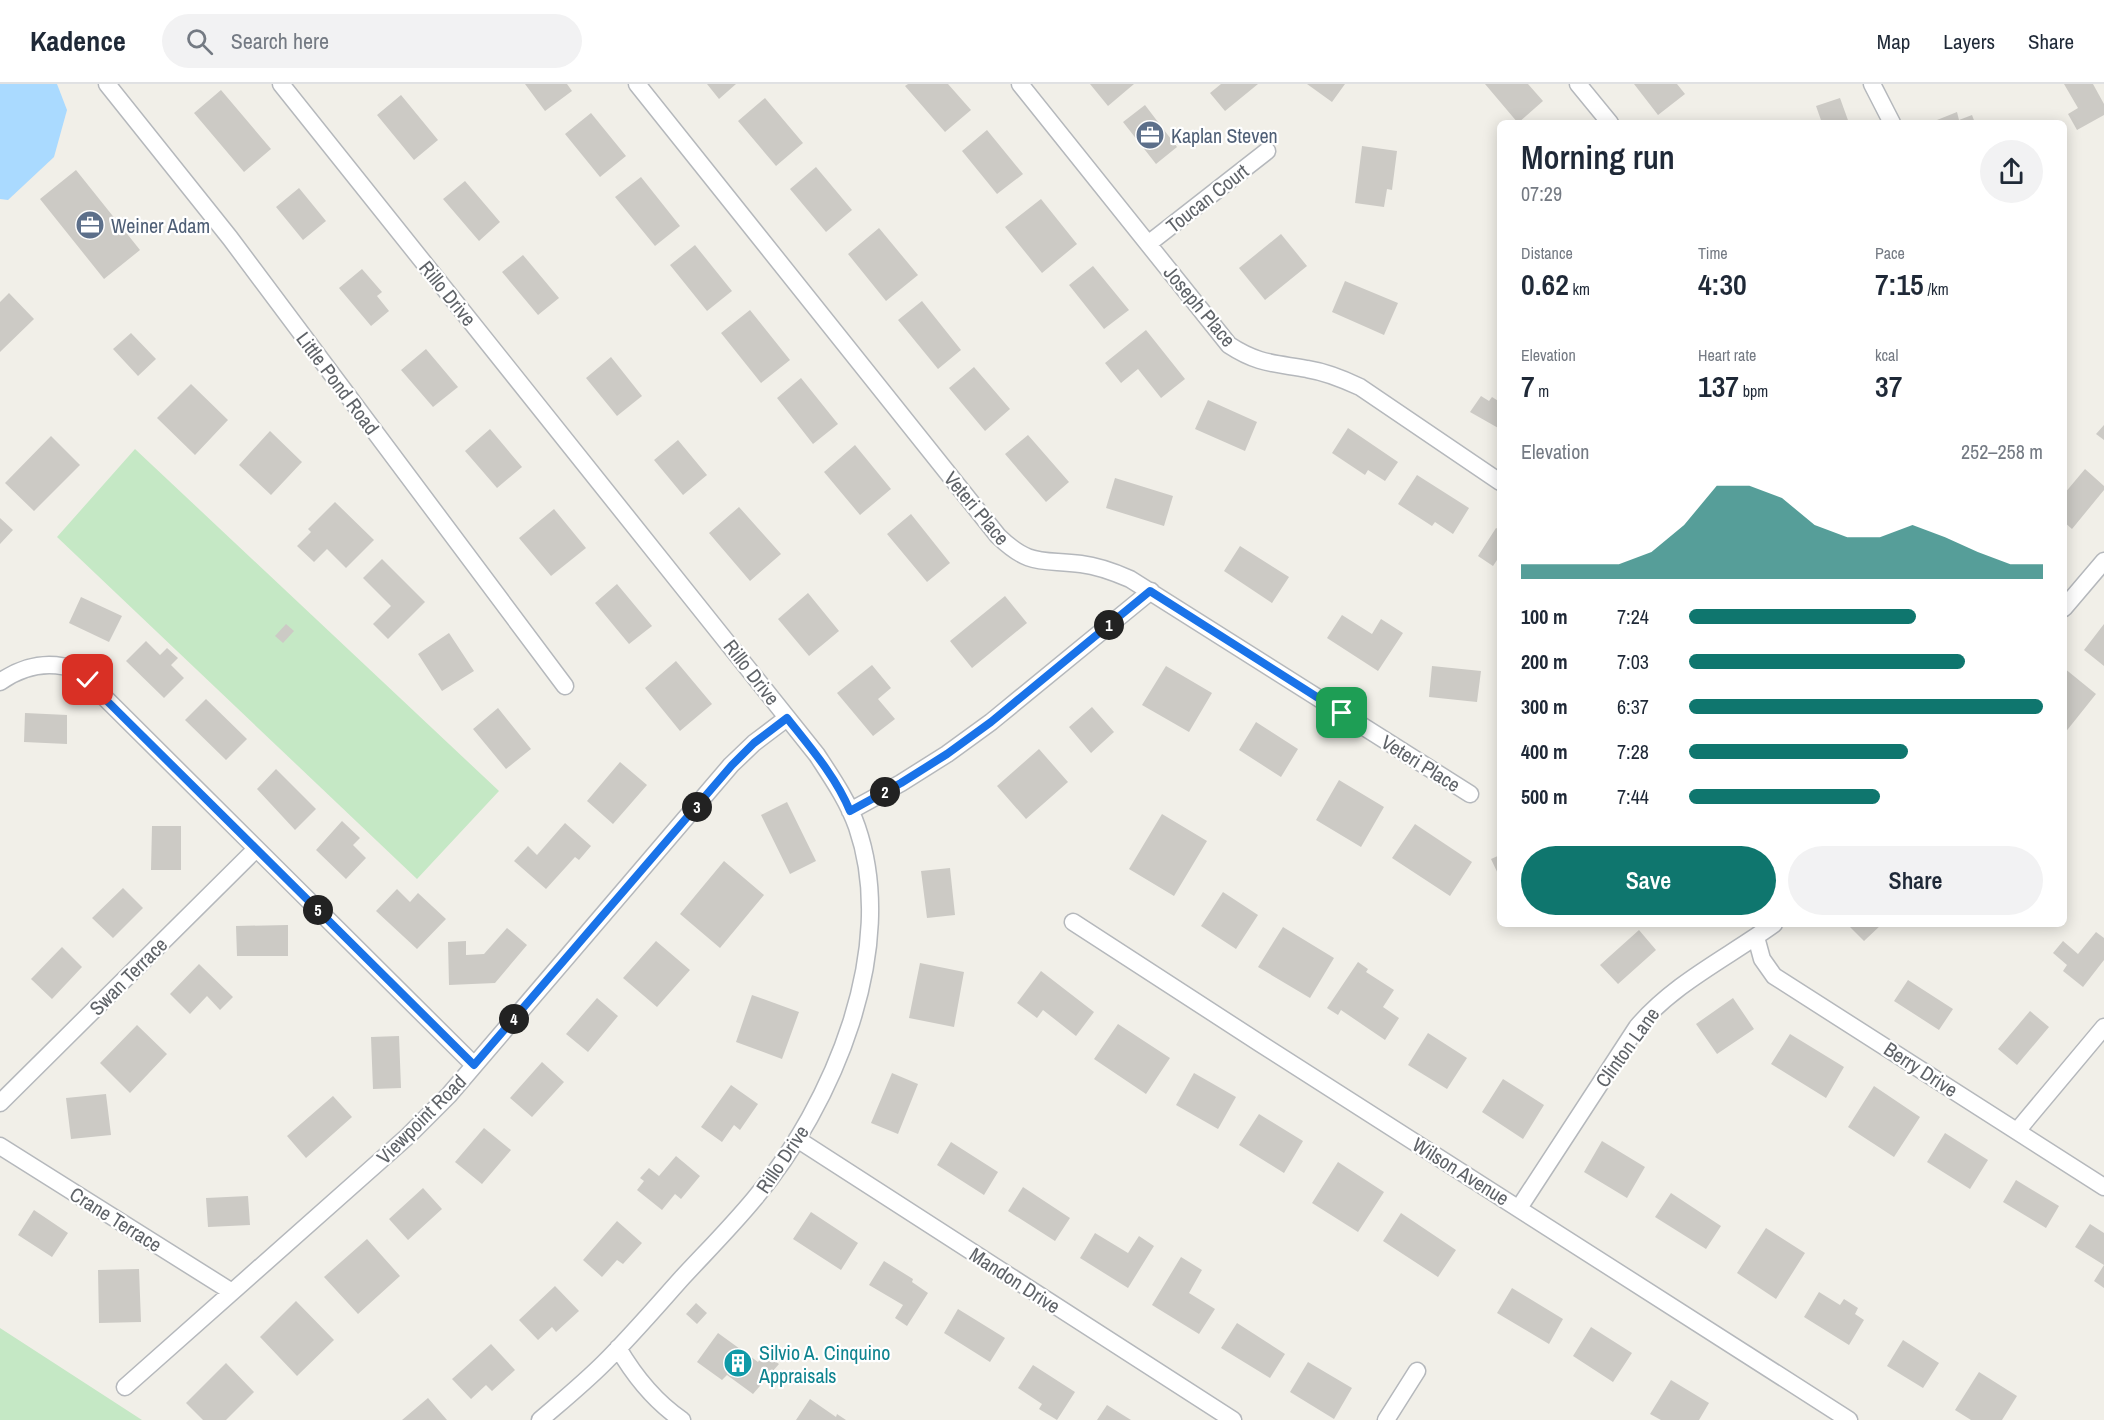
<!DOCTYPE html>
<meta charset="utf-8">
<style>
:root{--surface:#fff;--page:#f2f2f3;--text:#1f2937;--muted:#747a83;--line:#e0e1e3;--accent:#0f766e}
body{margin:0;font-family:"Archivo Narrow",sans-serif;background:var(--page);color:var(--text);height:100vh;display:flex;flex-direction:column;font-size:22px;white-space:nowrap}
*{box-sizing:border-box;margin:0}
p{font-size:20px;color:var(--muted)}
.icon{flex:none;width:33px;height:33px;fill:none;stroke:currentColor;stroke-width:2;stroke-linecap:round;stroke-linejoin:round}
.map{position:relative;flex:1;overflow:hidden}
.panel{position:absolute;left:1497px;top:36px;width:570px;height:807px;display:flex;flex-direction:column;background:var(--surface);border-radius:9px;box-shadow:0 3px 15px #0003}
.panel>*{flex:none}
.pin{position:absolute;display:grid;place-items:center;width:51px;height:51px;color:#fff;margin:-26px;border-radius:12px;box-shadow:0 3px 9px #0006}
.km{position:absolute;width:30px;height:30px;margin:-15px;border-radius:50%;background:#222;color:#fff;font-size:16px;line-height:30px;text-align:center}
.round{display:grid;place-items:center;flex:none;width:63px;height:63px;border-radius:32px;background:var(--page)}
.summary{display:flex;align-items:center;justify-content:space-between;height:102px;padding:0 24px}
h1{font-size:33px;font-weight:600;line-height:45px}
.metrics{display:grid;grid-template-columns:repeat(3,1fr);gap:9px;height:102px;padding:6px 24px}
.metrics div{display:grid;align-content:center}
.metrics b{font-size:30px;font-weight:600}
.metrics small{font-size:16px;font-weight:400}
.metrics p{font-size:16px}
.chart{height:168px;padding:12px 24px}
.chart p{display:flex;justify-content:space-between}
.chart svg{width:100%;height:108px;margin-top:6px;fill:var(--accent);opacity:.7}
.cta{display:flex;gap:12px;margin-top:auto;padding:12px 24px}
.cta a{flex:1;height:69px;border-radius:36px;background:var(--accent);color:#fff;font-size:24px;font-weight:600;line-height:69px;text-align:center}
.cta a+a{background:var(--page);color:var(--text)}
ul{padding:0 24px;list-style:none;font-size:20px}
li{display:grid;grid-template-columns:96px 72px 1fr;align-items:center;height:45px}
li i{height:15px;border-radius:8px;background:var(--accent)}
header{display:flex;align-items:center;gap:36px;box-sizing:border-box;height:84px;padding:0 30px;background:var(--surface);border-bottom:2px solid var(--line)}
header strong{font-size:28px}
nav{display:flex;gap:33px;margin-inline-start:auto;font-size:21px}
.search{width:420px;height:54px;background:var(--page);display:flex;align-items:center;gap:15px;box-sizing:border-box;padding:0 21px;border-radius:33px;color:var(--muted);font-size:22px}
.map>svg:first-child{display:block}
.green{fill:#c5e8c5}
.water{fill:#aadaff}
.building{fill:#cccac5}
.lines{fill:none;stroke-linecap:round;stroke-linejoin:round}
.minor-casing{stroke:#b5b8bc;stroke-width:19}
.minor{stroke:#fff;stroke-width:16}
.route-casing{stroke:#fff;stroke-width:12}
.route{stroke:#1a73e8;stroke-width:8}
.labels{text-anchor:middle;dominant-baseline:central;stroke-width:4.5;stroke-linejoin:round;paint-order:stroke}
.service-label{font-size:20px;fill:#4e5e75;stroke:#fff;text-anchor:start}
.street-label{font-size:20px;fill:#5f6368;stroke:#fff}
.culture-label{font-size:20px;fill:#0d838f;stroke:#fff;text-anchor:start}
</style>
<header>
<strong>Kadence</strong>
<div class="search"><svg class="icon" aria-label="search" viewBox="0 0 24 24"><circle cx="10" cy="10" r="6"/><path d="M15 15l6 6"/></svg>Search here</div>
<nav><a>Map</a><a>Layers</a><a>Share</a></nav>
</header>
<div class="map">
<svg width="2104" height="1336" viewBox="0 0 2104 1336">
<rect width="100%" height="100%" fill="#f1efe8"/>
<path class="green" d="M135,365L499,707L417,795L57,453Z
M0,1244L142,1336H0Z"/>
<path class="water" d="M0,0H57L67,26L54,73L8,116L0,115Z"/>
<path class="building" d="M525,0H567L572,7L545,27Z
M707,0H736L719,15Z
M908,0H948L971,26L945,48L905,2Z
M1090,0H1134L1108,22Z
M1221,0H1258L1225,27L1210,9Z
M1307,0H1345L1332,18Z
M1485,0H1528L1543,17L1518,39Z
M1634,0H1677L1685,10L1658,31Z
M2064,0H2093L2104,20V31L2077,46L2068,30L2078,24Z
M221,6L271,65L244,88L194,29Z
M401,11L438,56L414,76L377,31Z
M765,14L803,59L776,82L738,37Z
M1840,14L1849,39H1822L1816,22Z
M1145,21L1177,63L1156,80L1123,38Z
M1957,28L1959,36L1972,31L1975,39H1938L1937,36Z
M591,29L626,72L600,93L565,50Z
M987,46L1023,90L997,110L962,67Z
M1362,62L1397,67L1392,106L1387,105L1384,123L1355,119Z
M816,83L852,126L826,148L790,105Z
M76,86L140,166L104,195L40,115Z
M641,93L680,142L655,162L615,113Z
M465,97L500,138L479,157L443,115Z
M299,104L326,137L303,156L276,123Z
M1041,115L1077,160L1042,189L1005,143Z
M879,144L918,191L886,217L848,170Z
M1281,150L1307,182L1265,216L1239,184Z
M695,161L732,207L707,227L670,181Z
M523,171L559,214L538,231L502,188Z
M1093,182L1129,226L1104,245L1069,201Z
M362,185L382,208L377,212L389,227L371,242L339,204Z
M1345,197L1398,219L1384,251L1332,228Z
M9,209L34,235L0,268V218Z
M922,217L961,266L938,285L898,236Z
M750,226L790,276L761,299L721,249Z
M1146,246L1185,295L1161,314L1138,285L1121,299L1105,279Z
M131,249L156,275L138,292L113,265Z
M426,265L458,303L433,323L401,286Z
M611,273L642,312L617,332L586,294Z
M974,283L1010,325L985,347L949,304Z
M801,294L838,340L813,360L777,314Z
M191,300L228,336L195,371L157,334Z
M1481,312L1489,317L1492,313L1500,318V345L1470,328Z
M1208,316L1257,338L1245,367L1195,345Z
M2104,341V356L2096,350Z
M1348,344L1398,378L1385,397L1368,386L1365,391L1332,369Z
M490,345L522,383L497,404L465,367Z
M270,347L302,378L271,411L239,381Z
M1028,351L1069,398L1046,418L1005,370Z
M51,352L80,381L34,427L5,399Z
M678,356L707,391L683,411L654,376Z
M855,361L891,405L860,431L824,388Z
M2085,385L2104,402V406L2072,445L2064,438V410Z
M1417,391L1469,424L1453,450L1435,438L1432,442L1398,420Z
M1115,394L1173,412L1164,442L1106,424Z
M335,418L374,456L346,484L327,465L314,478L297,462L311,448L308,445Z
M739,423L781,470L750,497L709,449Z
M554,425L586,464L551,492L519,454Z
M911,430L950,479L927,498L887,450Z
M0,434L13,446L0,460Z
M1496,444L1500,446V474L1499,473L1493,482L1478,472Z
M1240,462L1289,493L1272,519L1224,487Z
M382,475L425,518L388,555L373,540L391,522L363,494Z
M617,500L652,542L629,560L595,519Z
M808,509L839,547L809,572L778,535Z
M1005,512L1027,539L972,584L950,557Z
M81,513L122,532L109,558L69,539Z
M1342,531L1372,550L1381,535L1403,549L1378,587L1327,554Z
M286,540L294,547L283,559L275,552Z
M2104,540V582L2084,566Z
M449,549L474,587L442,607L418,570Z
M146,557L160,571L167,564L178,574L171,581L184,594L164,614L126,577Z
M676,577L712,620L680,647L645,604Z
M872,581L891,604L878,615L895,635L873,652L837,609Z
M1166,582L1212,609L1189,648L1142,621Z
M1432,582L1481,587L1477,618L1429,613Z
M2064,584L2096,610L2064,650Z
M206,615L247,655L226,676L185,636Z
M1092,623L1114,648L1091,669L1069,643Z
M498,624L531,665L506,685L473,645Z
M25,629L67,631V660L24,658Z
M1256,638L1298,665L1281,693L1239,666Z
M1039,665L1068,698L1026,735L997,702Z
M620,678L647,701L613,740L587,717Z
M276,685L316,725L295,746L257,705Z
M1339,696L1384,723L1361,763L1316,736Z
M787,718L816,777L790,790L761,731Z
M1162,730L1207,757L1174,812L1129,785Z
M342,737L360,754L353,761L366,774L346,795L316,766Z
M565,739L591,762L579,776L575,773L546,805L514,777L528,762L537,771Z
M1415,740L1472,778L1450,812L1392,774Z
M152,742H181V786H151Z
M1500,771V794L1491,775Z
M724,777L764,811L720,864L680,830Z
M950,784L955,831L927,834L921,787Z
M123,804L143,824L113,854L92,834Z
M397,805L410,818L418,809L446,835L417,865L376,827Z
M1223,808L1258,831L1236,865L1201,842Z
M1847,840H1882L1864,857Z
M288,841V872H237L236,842Z
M1283,843L1334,874L1310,914L1258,883Z
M507,844L527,861L495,899L449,901L448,858L466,857V871L484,870Z
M1639,846L1656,866L1618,900L1600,881Z
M2096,848L2104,854V876L2083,903L2063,887L2067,881L2053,869L2063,857L2078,870Z
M656,857L690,886L657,923L623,894Z
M62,863L82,883L52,915L31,895Z
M1358,878L1368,885L1366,888L1394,906L1383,923L1399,934L1385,956L1341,926L1338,931L1327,924Z
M920,879L964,888L954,943L909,934Z
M199,880L233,913L220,926L207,912L190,930L170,910Z
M1041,887L1094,928L1076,952L1043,926L1037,934L1017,919Z
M1908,896L1953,925L1939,946L1894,917Z
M752,911L799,928L782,975L736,958Z
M597,914L618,932L588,968L566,950Z
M1733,914L1754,945L1717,970L1696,940Z
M2030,927L2049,943L2017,981L1998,965Z
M1118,940L1170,974L1146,1010L1094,975Z
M137,941L167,970L130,1009L100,979Z
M1428,949L1467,974L1447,1005L1408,981Z
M1790,950L1844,983L1826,1014L1771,980Z
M399,952L401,1004L373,1005L371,953Z
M542,978L564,998L532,1033L510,1014Z
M892,989L918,1000L898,1050L871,1039Z
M1194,989L1236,1013L1218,1045L1176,1021Z
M1503,995L1544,1021L1523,1055L1482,1028Z
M731,1001L758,1020L740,1046L734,1041L722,1058L701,1043Z
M1874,1002L1920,1033L1894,1073L1848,1043Z
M106,1010L111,1051L71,1055L66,1014Z
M333,1012L352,1033L306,1074L287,1052Z
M1259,1030L1303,1057L1284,1089L1239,1061Z
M484,1044L511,1066L482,1100L455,1078Z
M1945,1049L1988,1076L1970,1105L1927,1078Z
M1602,1057L1645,1083L1627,1114L1584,1088Z
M951,1058L998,1088L984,1111L937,1081Z
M676,1072L700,1092L681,1115L675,1110L662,1126L637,1106L644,1097L640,1094L649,1084L659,1092Z
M1338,1078L1384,1108L1358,1148L1312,1119Z
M2016,1096L2059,1122L2046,1144L2003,1118Z
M1023,1103L1070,1134L1055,1157L1008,1127Z
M423,1104L442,1125L408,1156L389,1135Z
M1671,1109L1721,1142L1706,1165L1655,1133Z
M248,1112L250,1141L208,1143L206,1114Z
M34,1126L68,1149L52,1173L18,1151Z
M811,1128L858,1159L841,1186L793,1155Z
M1401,1129L1456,1166L1438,1193L1383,1157Z
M617,1137L642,1159L623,1180L617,1176L602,1193L583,1176Z
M2090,1140L2104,1149V1204L2094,1197L2104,1181L2075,1163Z
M1766,1144L1805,1169L1776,1215L1737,1189Z
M1095,1149L1128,1169L1139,1152L1154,1162L1128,1204L1080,1174Z
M367,1155L400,1192L358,1230L324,1193Z
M1181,1173L1202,1186L1189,1209L1215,1225L1199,1250L1152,1221Z
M884,1177L913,1195L912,1198L928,1209L907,1242L895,1234L903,1221L869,1201Z
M139,1185L141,1238L99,1239L98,1186Z
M555,1202L579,1227L556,1248L552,1243L538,1256L519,1236Z
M1512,1204L1563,1235L1549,1260L1497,1229Z
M1819,1208L1840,1221L1844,1215L1858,1224L1855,1230L1864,1236L1849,1261L1804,1233Z
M296,1217L334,1256L297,1292L260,1253Z
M696,1219L707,1229L697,1240L686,1230Z
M958,1225L1005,1254L990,1278L944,1249Z
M1237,1239L1285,1270L1270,1294L1221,1264Z
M1591,1243L1632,1269L1613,1298L1573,1272Z
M718,1249L758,1278L764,1269L779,1280L753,1310L727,1291L722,1296L697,1278Z
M1903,1256L1939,1279L1923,1304L1887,1282Z
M491,1260L515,1286L492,1307L486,1301L471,1315L452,1295Z
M1308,1278L1352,1304L1334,1335L1290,1308Z
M226,1279L254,1308L226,1336H203L186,1319Z
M1033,1281L1075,1308L1057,1336L1039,1325L1042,1320L1018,1304Z
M1979,1288L2017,1312L2002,1336H1971L1955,1326Z
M1671,1296L1709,1319L1699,1336H1661L1650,1330Z
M428,1314L447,1336H402Z
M810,1315L836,1333L837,1330L846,1336H796Z
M1107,1321L1131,1336H1097Z"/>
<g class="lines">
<g class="minor-casing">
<path id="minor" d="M107,0L230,154L565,602
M281,0L817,671C832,694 848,717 857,743C899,865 833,1020 755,1114C732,1142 706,1168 681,1195C656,1223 631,1252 604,1279C584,1299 562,1317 540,1336
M637,0L998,452C1030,483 1041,475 1081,480C1098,482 1114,488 1130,495L1470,710
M1020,0L1229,261C1258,280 1274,279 1307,285C1326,288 1343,295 1360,303L1500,398
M1578,0L1610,39
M1872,0L1892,39
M1148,160L1267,67
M2064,524L2104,477
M0,598C24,581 49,576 77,586L474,981
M850,727L901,699L947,670L991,638L1151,507
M1073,838L1261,960L1849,1336
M1756,853L1762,875L1774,892L2104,1103
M0,1019L256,765
M2017,1047L2104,943
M797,1055L1233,1336
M0,1062L232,1208
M1519,1124L1637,943C1674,899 1727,874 1774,840
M618,1264C635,1293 654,1317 682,1336
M125,1303L408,1052L449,1011L731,681L754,659L787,634
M1386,1336L1417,1287"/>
</g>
<use href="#minor" class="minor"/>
</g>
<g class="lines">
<g class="route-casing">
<path id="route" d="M88,596L94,604L474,981L732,681L754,659L787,634C810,663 836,693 850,727L901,699L947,670L991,638L1150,507L1342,629"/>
</g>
<use href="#route" class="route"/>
</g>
<defs>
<g id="office-disc" transform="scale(1.5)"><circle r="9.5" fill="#5c6f8a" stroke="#fff"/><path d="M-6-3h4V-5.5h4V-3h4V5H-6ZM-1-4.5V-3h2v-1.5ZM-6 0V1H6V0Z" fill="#fff"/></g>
<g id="building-disc" transform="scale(1.5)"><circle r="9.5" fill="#0f9aa8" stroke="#fff"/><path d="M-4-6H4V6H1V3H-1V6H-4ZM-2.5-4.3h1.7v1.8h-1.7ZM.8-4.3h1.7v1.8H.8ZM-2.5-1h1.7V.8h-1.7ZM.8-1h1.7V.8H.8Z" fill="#fff"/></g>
</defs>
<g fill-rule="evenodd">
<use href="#office-disc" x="1150" y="51"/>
<use href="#office-disc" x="90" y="141"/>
<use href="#building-disc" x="738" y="1279"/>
</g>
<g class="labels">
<g class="service-label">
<text x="1171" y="51">Kaplan Steven</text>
<text x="111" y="141">Weiner Adam</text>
</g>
<g class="street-label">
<text transform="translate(1207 114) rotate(-38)">Toucan Court</text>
<text transform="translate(448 209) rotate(51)">Rillo Drive</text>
<text transform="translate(1200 222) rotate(50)">Joseph Place</text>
<text transform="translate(338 299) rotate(53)">Little Pond Road</text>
<text transform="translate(977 424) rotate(50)">Veteri Place</text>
<text transform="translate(752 588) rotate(52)">Rillo Drive</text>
<text transform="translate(1421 679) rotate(32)">Veteri Place</text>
<text transform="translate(128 892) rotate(-45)">Swan Terrace</text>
<text transform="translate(1627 963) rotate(-54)">Clinton Lane</text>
<text transform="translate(1921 985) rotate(33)">Berry Drive</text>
<text transform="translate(421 1035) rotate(-45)">Viewpoint Road</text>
<text transform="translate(782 1075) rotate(-56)">Rillo Drive</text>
<text transform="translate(1461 1087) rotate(32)">Wilson Avenue</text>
<text transform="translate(116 1135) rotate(32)">Crane Terrace</text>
<text transform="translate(1015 1196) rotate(33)">Mandon Drive</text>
</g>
<g class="culture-label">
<text x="759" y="1268">Silvio A. Cinquino<tspan x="759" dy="23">Appraisals</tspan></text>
</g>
</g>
</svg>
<div class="pin" style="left:1342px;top:629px;background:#1e9e55"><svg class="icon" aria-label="arrive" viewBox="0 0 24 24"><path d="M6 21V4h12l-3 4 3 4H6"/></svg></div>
<div class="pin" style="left:88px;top:596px;background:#d93025"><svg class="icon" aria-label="check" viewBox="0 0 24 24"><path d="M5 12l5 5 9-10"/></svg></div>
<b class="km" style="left:1109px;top:541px">1</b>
<b class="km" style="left:885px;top:708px">2</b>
<b class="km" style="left:697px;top:723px">3</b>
<b class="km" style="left:514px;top:935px">4</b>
<b class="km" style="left:318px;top:826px">5</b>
<section class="panel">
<div class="summary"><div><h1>Morning run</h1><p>07:29</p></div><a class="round"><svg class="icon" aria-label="share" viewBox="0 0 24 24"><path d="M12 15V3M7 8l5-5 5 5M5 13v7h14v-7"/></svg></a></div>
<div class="metrics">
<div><p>Distance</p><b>0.62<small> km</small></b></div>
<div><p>Time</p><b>4:30</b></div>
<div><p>Pace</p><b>7:15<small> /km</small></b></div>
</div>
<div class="metrics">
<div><p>Elevation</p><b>7<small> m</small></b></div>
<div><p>Heart rate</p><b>137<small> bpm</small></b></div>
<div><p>kcal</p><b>37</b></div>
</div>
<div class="chart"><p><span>Elevation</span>252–258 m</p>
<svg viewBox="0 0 160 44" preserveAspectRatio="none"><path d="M0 44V38L10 38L20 38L30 38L40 33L50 22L60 6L70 6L80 11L90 22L100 27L110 27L120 22L130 27L140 33L150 38L160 38V44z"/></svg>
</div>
<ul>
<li><b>100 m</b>7:24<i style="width:64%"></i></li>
<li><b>200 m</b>7:03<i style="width:78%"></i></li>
<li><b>300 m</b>6:37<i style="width:100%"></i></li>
<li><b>400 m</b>7:28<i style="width:62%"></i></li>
<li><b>500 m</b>7:44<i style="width:54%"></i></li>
</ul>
<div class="cta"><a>Save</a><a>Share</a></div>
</section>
</div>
